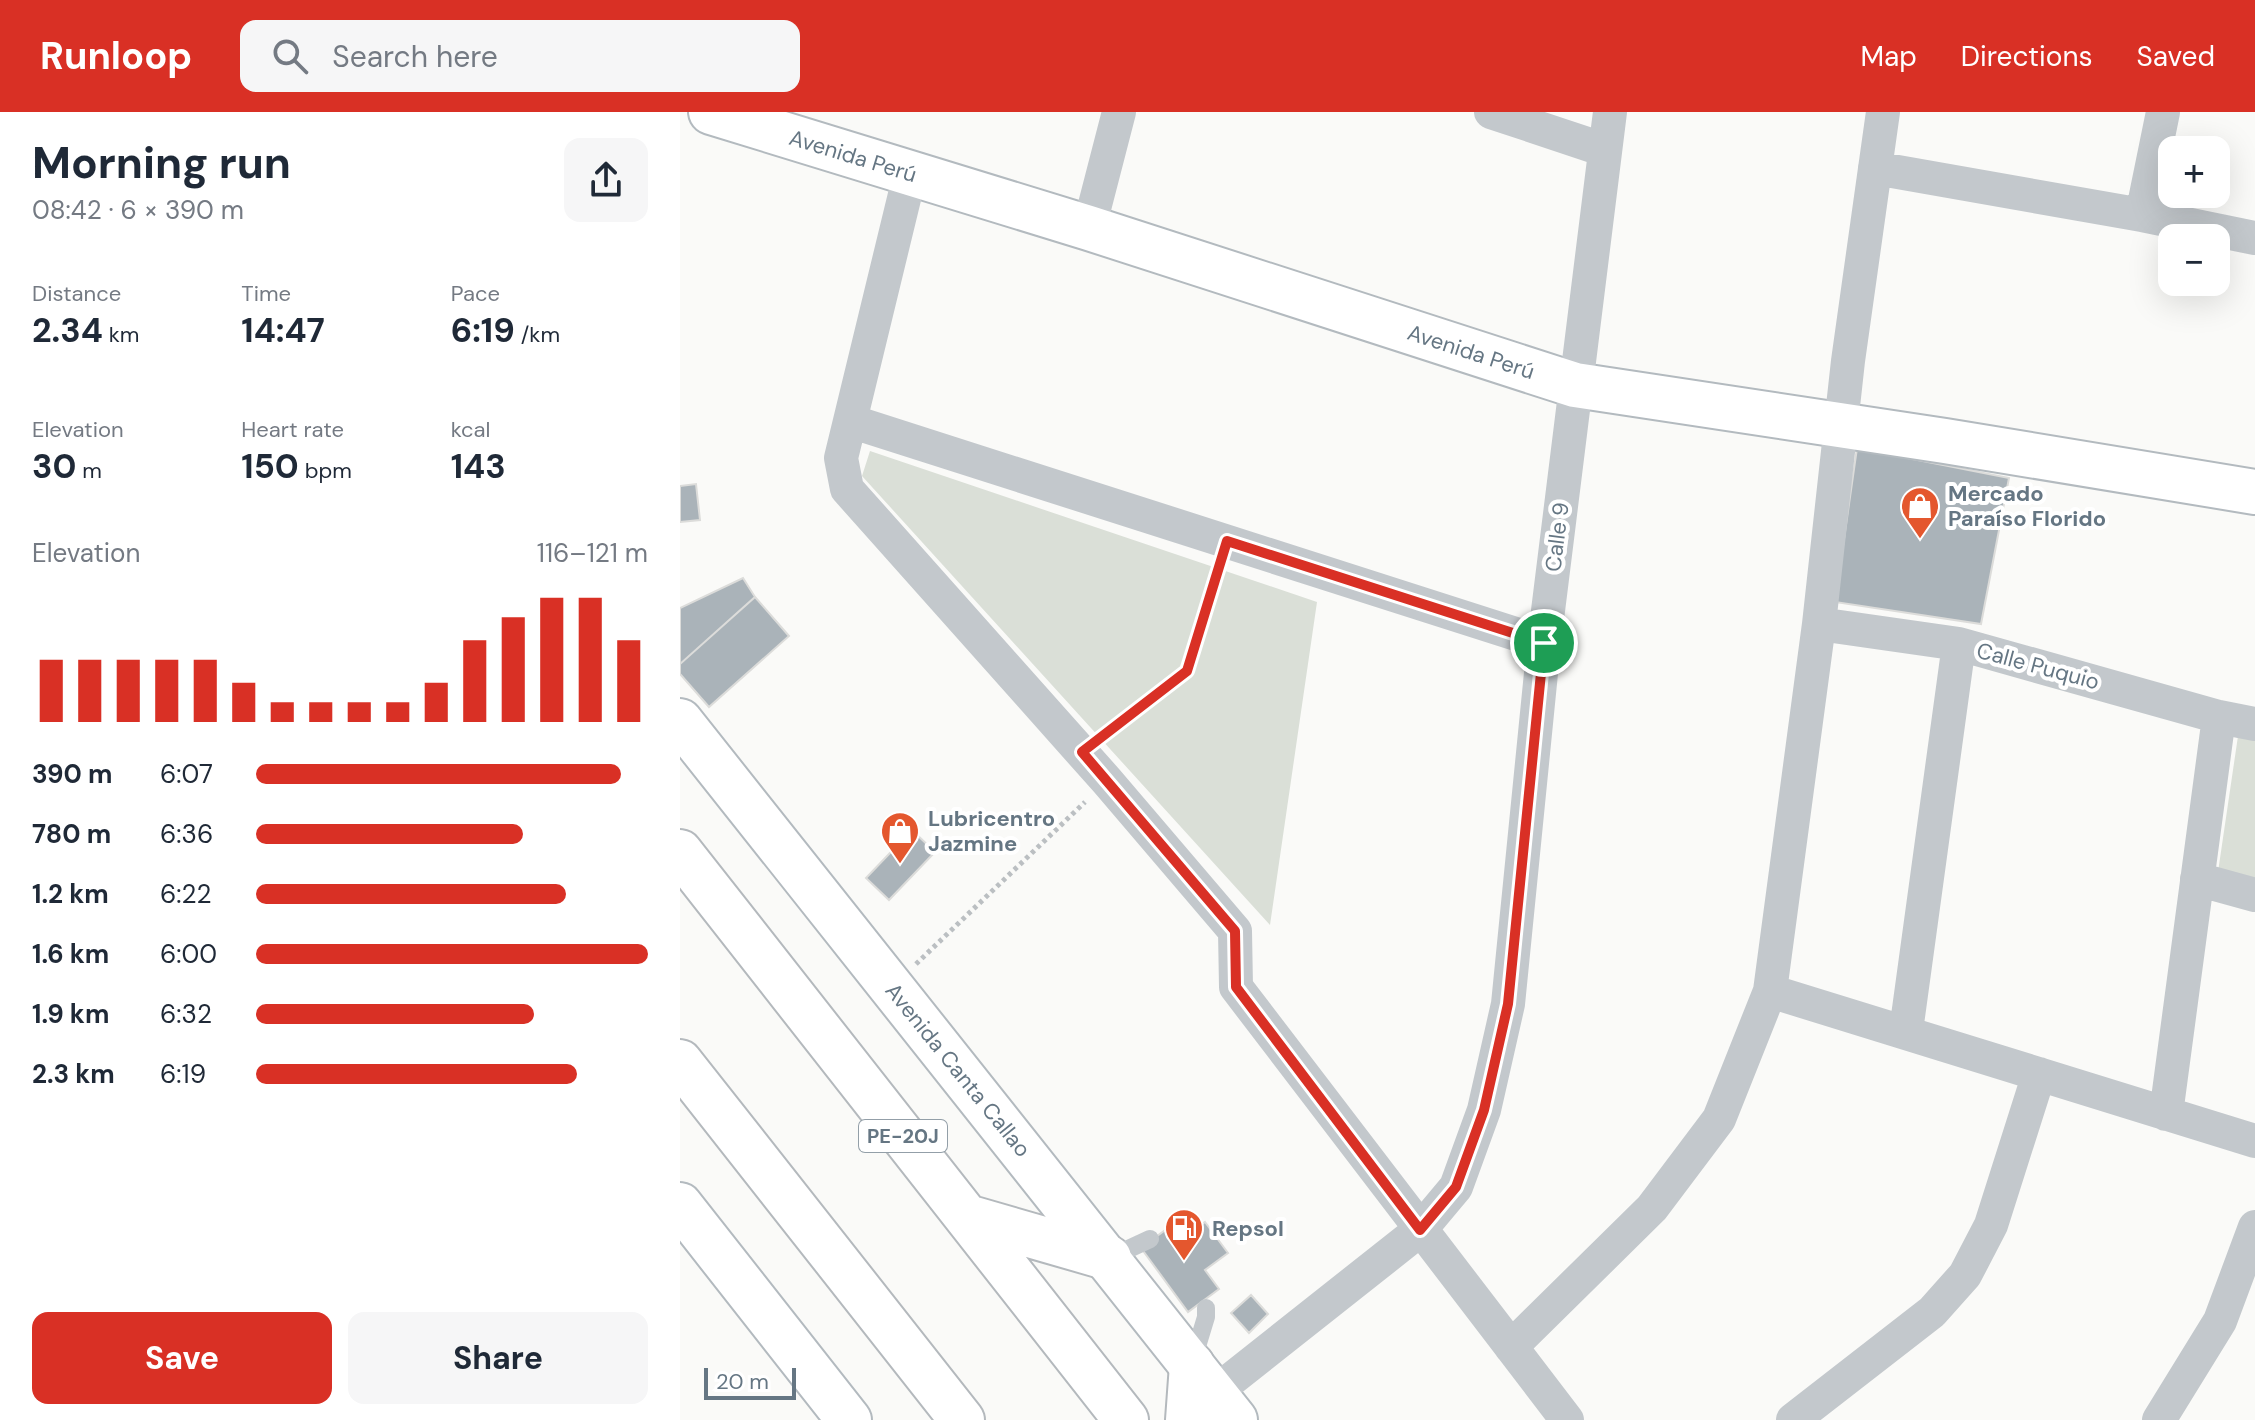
<!DOCTYPE html>
<meta charset="utf-8">
<style>
:root{--surface:#fff;--page:#f6f6f7;--text:#1f2937;--muted:#747a83;--accent:#d93025}
body{margin:0;font-family:"DM Sans",sans-serif;background:var(--page);color:var(--text);height:100vh;display:flex;flex-direction:column;font-size:30px;white-space:nowrap}
*{box-sizing:border-box;margin:0}
p{font-size:26px;color:var(--muted)}
.icon{flex:none;width:44px;height:44px;fill:none;stroke:currentColor;stroke-width:2;stroke-linecap:round;stroke-linejoin:round}
.map{position:relative;flex:1;overflow:hidden}
.panel{display:flex;flex-direction:column;background:var(--surface);width:680px}
.panel>*{flex:none}
.controls{position:absolute;left:1478px;top:24px;display:grid;gap:16px}
.controls a{display:grid;place-items:center;width:72px;height:72px;border-radius:16px;background:var(--surface);box-shadow:0 8px 32px #0002;font-size:40px}
.scale{position:absolute;left:24px;bottom:20px;width:92px;box-sizing:border-box;padding-left:8px;border:4px solid #657683;border-top:0;font-size:22px;line-height:28px;white-space:nowrap;color:#657683;-webkit-text-stroke:6px #fff;paint-order:stroke}
.pin{position:absolute;display:grid;place-items:center;width:68px;height:68px;color:#fff;margin:-34px;border:4px solid #fff;border-radius:50%;box-shadow:0 2px 8px #0007}
.round{display:grid;place-items:center;flex:none;width:84px;height:84px;border-radius:16px;background:var(--page)}
.overview{display:flex;align-items:center;justify-content:space-between;height:136px;padding:0 32px}
h1{font-size:44px;font-weight:700;line-height:60px}
.stats{display:grid;grid-template-columns:repeat(3,1fr);gap:12px;height:136px;padding:8px 32px}
.stats div{display:grid;align-content:center}
.stats b{font-size:34px;font-weight:700}
.stats small{font-size:22px;font-weight:400}
.stats p{font-size:22px}
.chart{height:224px;padding:16px 32px}
.chart p{display:flex;justify-content:space-between}
.chart svg{width:100%;height:144px;margin-top:8px;stroke:var(--accent);stroke-width:6}
.primary-button{display:flex;gap:16px;margin-top:auto;padding:16px 32px}
.primary-button a{flex:1;height:92px;border-radius:16px;background:var(--accent);color:#fff;font-size:32px;font-weight:700;line-height:92px;text-align:center}
.primary-button a+a{background:var(--page);color:var(--text)}
ul{padding:0 32px;list-style:none;font-size:26px}
li{display:grid;grid-template-columns:128px 96px 1fr;align-items:center;height:60px}
li i{height:20px;border-radius:10px;background:var(--accent)}
header{display:flex;align-items:center;gap:48px;box-sizing:border-box;height:112px;padding:0 40px;background:var(--accent);color:#fff}
header strong{font-size:38px}
nav{display:flex;gap:44px;margin-inline-start:auto;font-size:28px}
.search{width:560px;height:72px;background:var(--page);display:flex;align-items:center;gap:20px;box-sizing:border-box;padding:0 28px;border-radius:16px;color:var(--muted);font-size:30px}
main{display:flex;flex:1;min-height:0}
.map>svg:first-child{display:block}
.green{fill:#dadfd7}
.building{fill:#aab3b9;stroke:#dcdcda;stroke-width:2}
.lines{fill:none;stroke-linecap:round;stroke-linejoin:round}
.secondary-casing{stroke:#b3babf;stroke-width:48}
.highway-casing{stroke:#b4b9bd;stroke-width:48}
.path{stroke:#bbbfc2;stroke-width:5;stroke-dasharray:4 4;stroke-linecap:butt}
.lane{stroke:#c3c8cc;stroke-width:18}
.street{stroke:#c3c8cc;stroke-width:34}
.secondary{stroke:#fff;stroke-width:44}
.highway{stroke:#fff;stroke-width:44}
.route-casing{stroke:#fff;stroke-width:16}
.route{stroke:#d93025;stroke-width:10}
.labels{text-anchor:middle;dominant-baseline:central;stroke-width:8;stroke-linejoin:round;paint-order:stroke}
.shield{fill:#fff;stroke:#939fa8;stroke-width:2}
.shield-label{font-size:20px;font-weight:bold;fill:#657683}
.street-label{font-size:22px;fill:#657683;stroke:#fff}
.poi-label{font-size:22px;font-weight:bold;fill:#657683;stroke:#fff;text-anchor:start}
</style>
<header>
<strong>Runloop</strong>
<div class="search"><svg class="icon" aria-label="search" viewBox="0 0 24 24"><circle cx="10" cy="10" r="6"/><path d="M15 15l6 6"/></svg>Search here</div>
<nav><a>Map</a><a>Directions</a><a>Saved</a></nav>
</header>
<main>
<section class="panel">
<div class="overview"><div><h1>Morning run</h1><p>08:42 · 6 × 390 m</p></div><a class="round"><svg class="icon" aria-label="share" viewBox="0 0 24 24"><path d="M12 15V3M7 8l5-5 5 5M5 13v7h14v-7"/></svg></a></div>
<div class="stats">
<div><p>Distance</p><b>2.34<small> km</small></b></div>
<div><p>Time</p><b>14:47</b></div>
<div><p>Pace</p><b>6:19<small> /km</small></b></div>
</div>
<div class="stats">
<div><p>Elevation</p><b>30<small> m</small></b></div>
<div><p>Heart rate</p><b>150<small> bpm</small></b></div>
<div><p>kcal</p><b>143</b></div>
</div>
<div class="chart"><p><span>Elevation</span>116–121 m</p>
<svg viewBox="0 0 160 44" preserveAspectRatio="none"><path d="M5 44V25M15 44V25M25 44V25M35 44V25M45 44V25M55 44V32M65 44V38M75 44V38M85 44V38M95 44V38M105 44V32M115 44V19M125 44V12M135 44V6M145 44V6M155 44V19"/></svg>
</div>
<ul>
<li><b>390 m</b>6:07<i style="width:93%"></i></li>
<li><b>780 m</b>6:36<i style="width:68%"></i></li>
<li><b>1.2 km</b>6:22<i style="width:79%"></i></li>
<li><b>1.6 km</b>6:00<i style="width:100%"></i></li>
<li><b>1.9 km</b>6:32<i style="width:71%"></i></li>
<li><b>2.3 km</b>6:19<i style="width:82%"></i></li>
</ul>
<div class="primary-button"><a>Save</a><a>Share</a></div>
</section>
<div class="map">
<svg width="1575" height="1308" viewBox="0 0 1575 1308">
<rect width="100%" height="100%" fill="#fafaf8"/>
<path class="green" d="M190,339L637,490L590,813L182,364Z
M1558,624L1575,627V771L1538,760Z"/>
<path class="building" d="M1177,336L1329,366L1301,512L1155,490Z
M16,372L20,408L0,410V374Z
M63,466L75,485L0,552V496Z
M75,485L109,524L29,595L0,562V552Z
M232,718L255,740L209,788L186,766Z
M525,1110L548,1141L525,1158L539,1177L508,1200L461,1136L492,1113L501,1127Z
M571,1183L588,1202L569,1221L551,1201Z"/>
<g class="lines">
<g class="secondary-casing">
<path id="secondary" d="M31,0L409,116L895,273L1265,329L1575,380
M0,609L555,1308
M0,1093L169,1308"/>
</g>
<g class="highway-casing">
<path id="highway" d="M0,740L446,1308
M0,950L282,1308
M287,1105L429,1146
M508,1308L512,1253"/>
</g>
<path class="path" d="M424,623L507,559L538,458
M236,852L405,690"/>
<path class="lane" d="M429,1146L470,1127
M512,1251L526,1205V1196"/>
<path class="street" d="M811,0L925,38
M1195,56L1462,103L1575,126
M230,62L161,346L167,377L427,669L555,819L556,875L887,1308
M1462,103L1483,0
M409,116L439,0
M170,309L864,531
M1139,512L1279,532L1539,605L1575,612
M1517,767L1575,783
M1090,879L1575,1029
M1226,919L1279,532
M1486,1002L1539,605
M831,1235L972,1096L1039,1007L1090,879L1139,512L1168,249L1203,0
M534,1281L740,1118L776,1075L804,998L828,892L864,531L930,0
M1113,1308L1252,1200L1285,1163L1311,1113L1359,962
M1479,1308L1540,1209L1575,1115"/>
<use href="#secondary" class="secondary"/>
<use href="#highway" class="highway"/>
</g>
<g class="lines">
<g class="route-casing">
<path id="route" d="M547,429L864,531L828,892L804,998L776,1075L740,1118L556,875L555,819L402,640L507,559Z"/>
</g>
<use href="#route" class="route"/>
</g>
<defs>
<g id="shop-pin" transform="scale(2)"><path d="M0 17L-7.5 6A9.5 9.5 0 1 1 7.5 6Z" fill="#e4572e" stroke="#fff"/><path d="M-5-2.5h2.3a2.7 3.5 0 0 1 5.4 0H5L5.5 6h-11ZM-1.5-2.5h3a1.5 2.3 0 0 0-3 0Z" fill="#fff"/></g>
<g id="fuel-pin" transform="scale(2)"><path d="M0 17L-7.5 6A9.5 9.5 0 1 1 7.5 6Z" fill="#e4572e" stroke="#fff"/><path d="M-5.5-6h7V0h2V4h1.3V-2.5L3-4.5l.8-.8L6-3V5H2.5V1h-1V6h-7ZM-4.2-4.7v3.2H.2V-4.7Z" fill="#fff"/></g>
</defs>
<g fill-rule="evenodd">
<use href="#shop-pin" x="1240" y="394"/>
<use href="#shop-pin" x="220" y="719"/>
<use href="#fuel-pin" x="504" y="1116"/>
</g>
<g class="labels">
<rect class="shield" x="179" y="1008" width="88" height="32" rx="6"/>
<g class="shield-label">
<text x="223" y="1024">PE-20J</text>
</g>
<g class="street-label">
<text transform="translate(173 44) rotate(17)">Avenida Perú</text>
<text transform="translate(791 240) rotate(18)">Avenida Perú</text>
<text transform="translate(877 425) rotate(-83)">Calle 9</text>
<text transform="translate(1358 554) rotate(15)">Calle Puquio</text>
<text transform="translate(278 958) rotate(51)">Avenida Canta Callao</text>
</g>
<g class="poi-label">
<text x="1268" y="381">Mercado<tspan x="1268" dy="25">Paraíso Florido</tspan></text>
<text x="248" y="706">Lubricentro<tspan x="248" dy="25">Jazmine</tspan></text>
<text x="532" y="1116">Repsol</text>
</g>
</g>
</svg>
<div class="controls">
<a>+</a>
<a>−</a>
</div>
<div class="scale">20 m</div>
<div class="pin" style="left:864px;top:531px;background:#1e9e55"><svg class="icon" aria-label="arrive" viewBox="0 0 24 24"><path d="M6 21V4h12l-3 4 3 4H6"/></svg></div>
</div>
</main>
